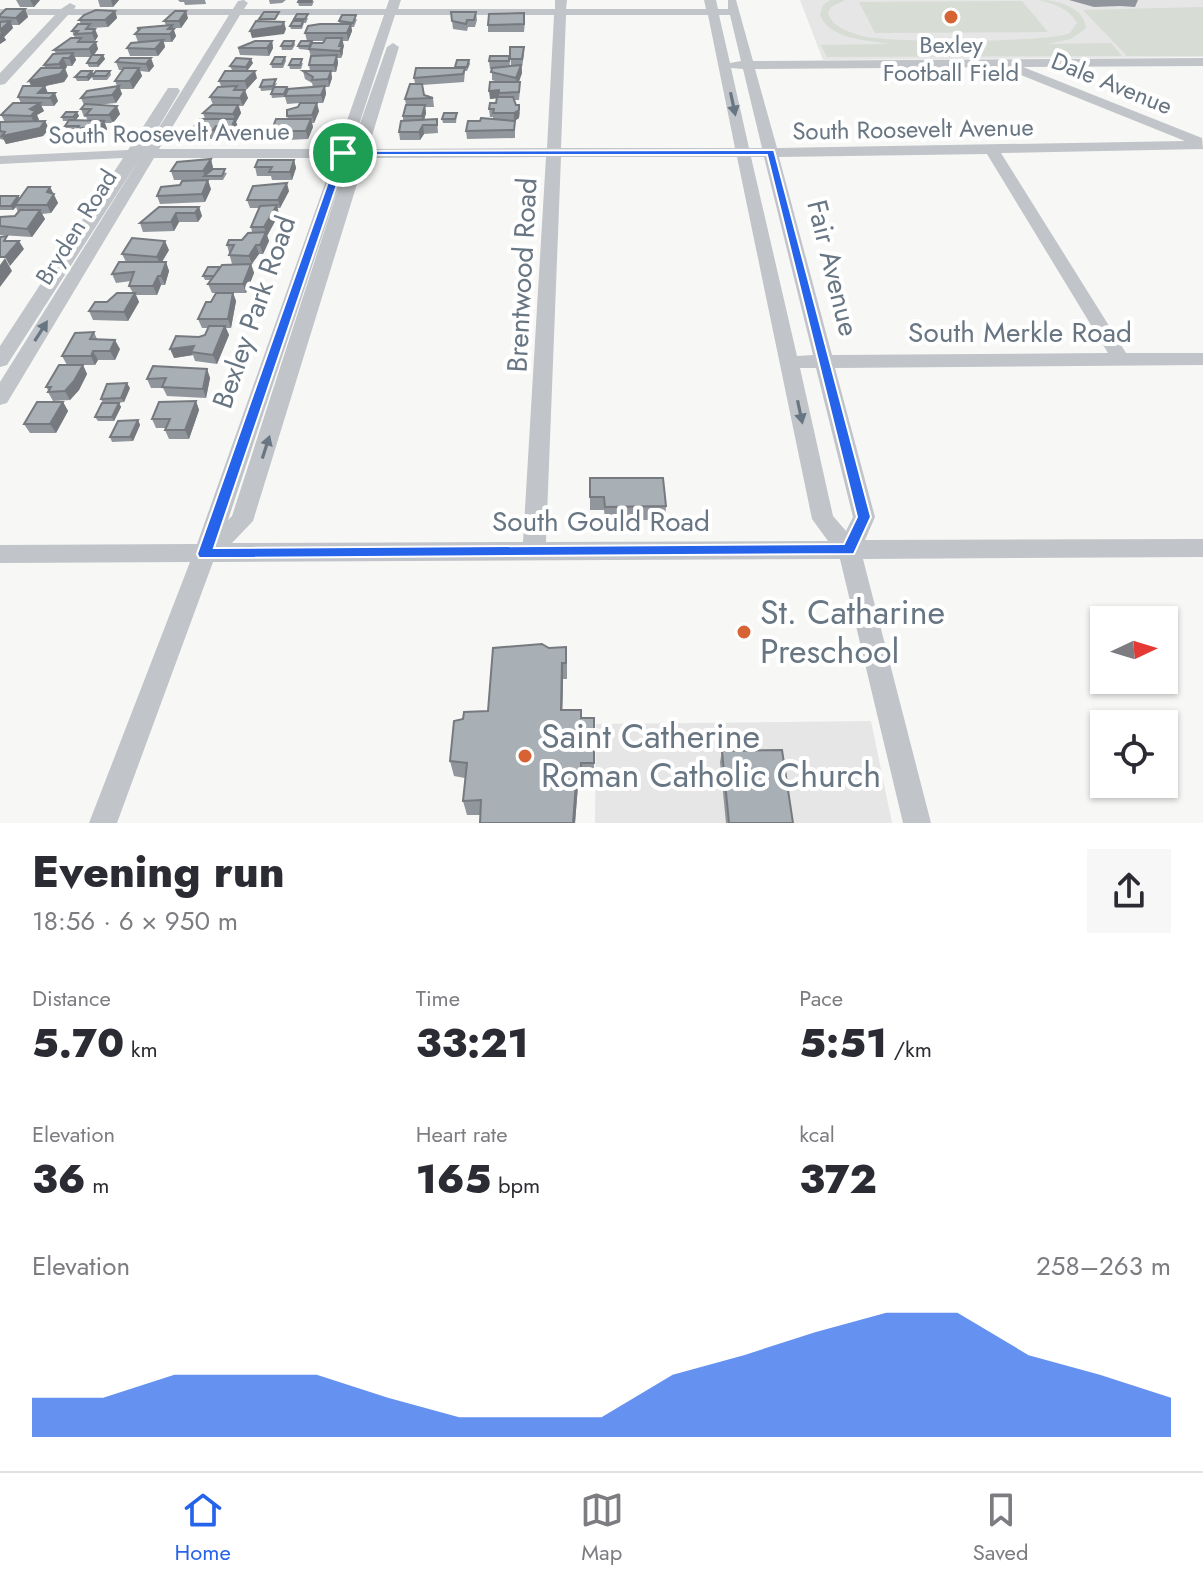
<!DOCTYPE html>
<meta charset="utf-8">
<style>
:root{--surface:#fff;--page:#f7f7f7;--text:#2b2b33;--muted:#7c7c81;--line:#e1e1e2;--accent:#2563eb}
body{margin:0;font-family:Jost,sans-serif;background:var(--page);color:var(--text);height:100vh;display:flex;flex-direction:column;font-size:30px;white-space:nowrap}
*{box-sizing:border-box;margin:0}
p{font-size:26px;color:var(--muted)}
.icon{flex:none;width:44px;height:44px;fill:none;stroke:currentColor;stroke-width:2;stroke-linecap:round;stroke-linejoin:round}
.map{position:relative;height:823px;overflow:hidden}
.details{display:flex;flex-direction:column;background:var(--surface);flex:1}
.details>*{flex:none}
.needle{width:52px;rotate:86deg}
.buttons{position:absolute;left:1090px;top:606px;display:grid;gap:16px}
.buttons a{display:grid;place-items:center;width:88px;height:88px;border-radius:0px;background:var(--surface);box-shadow:0 2px 6px #0004;font-size:40px}
.pin{position:absolute;display:grid;place-items:center;width:68px;height:68px;color:#fff;margin:-34px;border:4px solid #fff;border-radius:50%;box-shadow:0 2px 8px #0007}
.round{display:grid;place-items:center;flex:none;width:84px;height:84px;border-radius:0px;background:var(--page)}
.summary{display:flex;align-items:center;justify-content:space-between;height:136px;padding:0 32px}
h1{font-size:44px;font-weight:800;line-height:60px}
.metrics{display:grid;grid-template-columns:repeat(3,1fr);gap:12px;height:136px;padding:8px 32px}
.metrics div{display:grid;align-content:center}
.metrics b{font-size:40px;font-weight:800}
.metrics small{font-size:22px;font-weight:400}
.metrics p{font-size:22px}
.chart{height:224px;padding:16px 32px}
.chart p{display:flex;justify-content:space-between}
.chart svg{width:100%;height:144px;margin-top:8px;fill:var(--accent);opacity:.7}
.tabs{display:flex;justify-content:space-around;align-items:center;height:112px;border-top:2px solid var(--line);background:var(--surface);font-size:22px;color:var(--muted)}
.tabs a{display:grid;justify-items:center;gap:4px}
.tabs .selected{color:var(--accent)}
.map>svg:first-child{display:block}
.built{fill:#e5e6e5}
.green{fill:#d7dcd4}
.lines{fill:none;stroke-linecap:round;stroke-linejoin:round}
.street{fill:#c1c4c8;fill-rule:evenodd}
.wall{fill:#90969c}
.shaded-wall{fill:#767a7f}
.building{fill:#a8afb5;stroke:#767a7f;stroke-width:2}
.oneway{fill:#687683}
.route{fill:#2563eb;stroke:#fff;stroke-width:2;fill-rule:evenodd}
.poi-dot{fill:#d76335;stroke:#fff;stroke-width:3}
.labels{text-anchor:middle;dominant-baseline:central;stroke-width:8;stroke-linejoin:round;paint-order:stroke}
.far-poi-label{font-size:24px;fill:#687683;stroke:#fff}
.far-street-label{font-size:24px;fill:#687683;stroke:#fff}
.street-label{font-size:28px;fill:#687683;stroke:#fff}
.near-poi-label{font-size:34px;fill:#687683;stroke:#fff;text-anchor:start}
</style>
<div class="map">
<svg width="1203" height="823" viewBox="0 0 1203 823">
<rect width="100%" height="100%" fill="#f7f7f5"/>
<path class="built" d="M800,0H1203V57L823,60Z
M871,721L892,823H595L596,724Z"/>
<path class="green" d="M830,0H845L831,7L828,13C832,27 849,32 862,36C889,43 1046,43 1070,33L1077,23C1069,8 1054,4 1039,0C1057,0 1084,7 1086,28L1071,39L1048,44L1111,43L1122,56L827,57L821,45L890,44C868,40 830,40 820,15L823,5Z
M1022,1L1048,32L875,33L859,2Z
M1203,7V56H1127L1083,10Z"/>
<g class="lines">
<path class="street" d="M244,0L248,3L244,9H386L389,0H401L398,9H555V0H567L566,9H706L704,0H716L718,9H728V0H736L753,61L1203,58V66L1023,67L1202,138L1203,149L1001,153L1126,353H1203V365L835,368L875,517L865,540L1203,539V557L863,559L931,823H903L840,559L213,562L117,823H89L190,562L0,563V545L197,544L334,158H154L7,403L0,405V382L140,158L7,365L0,367V346L123,158L0,164V156L128,150L168,88H178L180,91L145,150L229,15H68L5,84L0,85V73L55,15H0V9H61L70,3L76,6L74,9H233L238,1ZM240,15H384L337,149H159ZM395,15H554L547,148L368,149L399,47L393,43L387,47L351,149ZM566,15H708L735,148H561ZM719,15H730L741,61L730,63ZM1009,67L1011,71L1185,141L777,148L755,69ZM731,68L743,69L762,148H749ZM987,154L1108,353L832,355L779,157ZM546,157L523,542L232,543L253,521L365,158ZM561,157H737L812,519L828,541L546,542ZM751,157H764L813,355L797,356ZM348,158L232,516L228,520ZM800,368H816L853,517L846,531L833,516Z"/>
</g>
<path class="wall" d="M16,0H40L34,7H20Z
M98,0H119L113,7H100Z
M178,0H205L206,4L185,5L184,2H180Z
M269,0H286L282,3L270,4Z
M1069,0H1138L1135,7L1120,6L1094,7Z
M314,1L312,6H299L298,2Z
M25,9L28,17L19,25H12L13,28L4,37L6,40L0,44V15Z
M115,11L117,18L108,27L91,28L98,36L95,41L98,49L94,55H103L105,59L98,67H89L87,63L91,57H75L76,60L72,66H67L65,68L68,76L64,82L45,86L48,93L58,101L54,106H41L44,111L37,115L39,120L37,121H45L49,129L43,136L6,144L4,140L0,139V122H5L1,115L21,103L18,97L31,86L29,81L45,68L44,65L56,54L54,50L75,38L72,31L81,24L79,20Z
M451,12H476L477,20L475,27H468L467,31L453,29Z
M188,18L181,28H173L176,36L172,42H164L165,47L158,56H130L127,48L145,42H138L135,34L138,31L137,28L166,25L164,21Z
M308,18L306,23H304L302,29H291L290,26L295,21L294,19Z
M357,19L354,27H351L352,31L348,41H343V54L341,58H337L338,63L336,72H331L332,78L329,87H325L326,94L323,103H307L319,111L314,123H312L313,127L308,139L288,140L286,135H275L273,127L288,119L287,116L298,107L300,103L287,104L285,97L272,98L271,94L273,90L261,91L260,87L277,83L275,87L288,90L313,87L312,83L305,79L303,71H310L309,65L311,57L309,50L299,49L298,46L312,41V43H323L324,41H307L305,33L340,24L339,21Z
M525,21L524,32H488V25Z
M272,41L273,48L269,56L240,55L238,48Z
M294,41L295,45L292,50H282L281,46Z
M510,47H524V55L522,67V73L519,82H520V90L519,100H514L516,105H519L520,113L519,118L515,121V138L467,139L466,131L480,121L493,119V117H490L489,109L496,103L497,98L490,99L498,82L492,80V69H490L489,61L509,56L510,66H511Z
M285,57L286,61L283,68H272L271,64Z
M120,58L154,66L149,72L140,71L142,76L133,89H120L122,94L116,103L96,105L120,114L113,123H105L107,129L98,141H82L79,134H68L65,126L68,121H63L62,117L77,112L79,116L75,120L88,121L86,117H84L81,109L84,105L81,98L117,86L115,81L123,70H119L116,62Z
M469,60L470,64L467,71H465L464,82L422,85L424,95L433,98L434,107H425L426,113L424,120L437,119L438,133L424,134L420,140H400L399,132L403,121V116L406,105L405,99L415,84L414,78L455,68Z
M253,63L247,71L232,70L230,66Z
M303,63L301,69H290L289,65Z
M110,71L111,75L107,80H93L92,77L88,81H77L75,77Z
M257,78L247,89H238L248,98L243,106H239L241,113L236,122L238,127L234,134H218L216,139H195L192,130L205,119L203,113L213,105L210,97L221,86L219,81Z
M457,113L456,123H443L442,119Z
M211,159L213,168L212,170L227,173L223,180H174L171,171Z
M294,160L296,168L292,180H272L271,176H257L255,167Z
M180,185L211,189L205,202L160,204L157,196Z
M50,187L58,203L51,213L42,214L45,219L32,237L0,235V217L15,216L18,212L16,207L13,210H0V196H18L20,199Z
M289,191L280,208H277L279,214L267,236L269,241L263,254H259L251,264L254,273L246,293H233L236,301L231,328H226L229,335L217,364L195,361L193,355L174,358L199,337L205,335L208,328H202L198,319L211,302L216,293H212L208,284L211,280H205L203,276L220,267L232,264L227,245L242,240L252,232L251,227L259,208H250L247,200Z
M199,207L202,216L198,222H179L174,231L143,232L140,223Z
M169,250L162,262H166L169,271L165,285H161L157,295H136L139,302L128,321L93,320L89,311L107,302L133,293L129,286L131,281L116,283L112,274L126,262L122,254Z
M94,332L97,339L120,349L115,360H98L95,365H72H83L87,374L79,390L70,400L53,401L48,392V390L46,387L67,365L62,356Z
M207,369L210,378L206,398L167,396L163,388H151L147,379Z
M130,388L124,402L115,403H119L121,407L114,421H98L95,417L103,403L101,399Z
M196,401L199,410L189,439H169L165,430L166,428H156L152,419Z
M63,402L68,411L56,433H30L24,424Z
M138,420L140,425L133,441L112,442L110,437Z
M590,478L666,506L665,520H605L604,510H590Z
M542,644L567,664V679H563L562,710L581,718H594V778L582,777V785H578L575,823H480V815H467L463,801L465,778L454,776L450,761Z
M722,751L793,823H726L720,762Z"/>
<path class="shaded-wall" d="M30,0H40L34,7Z
M111,0H119L113,7Z
M25,9L28,17L19,25L16,18Z
M115,11L117,18L108,27L105,20Z
M186,11L188,18L181,28L179,21Z
M10,21L13,28L4,37L6,40L0,44V34L1,33L0,30Z
M284,22L286,29L284,34L252,38L250,31Z
M351,24L352,31L348,41L347,33Z
M172,25L176,36L172,42L168,29Z
M95,29L98,36L95,41L92,33Z
M342,38L344,46L341,58L339,46Z
M163,40L165,47L158,56L155,49Z
M272,41L273,48L269,56L267,48Z
M96,42L98,49L92,57L89,49Z
M73,53L76,60L72,66L69,58Z
M103,55L105,59L98,67L97,63Z
M337,55L338,63L336,72L334,65Z
M63,58L67,66L65,69L68,76L64,82L45,86L48,94L38,93L33,89L29,81L62,72L59,64Z
M151,58L154,66L149,72L146,64Z
M251,59L253,63L247,71L246,67Z
M521,65L522,73L517,86L516,78Z
M139,68L142,76L133,89L130,81Z
M92,71L94,75L88,81L87,77Z
M255,71L257,78L247,89L245,81Z
M331,71L332,78L329,87L328,79Z
M119,86L122,94L116,103L112,95Z
M325,86L326,94L323,103L321,95Z
M245,90L248,98L243,106L240,98Z
M499,90V98L490,99L489,91Z
M55,93L58,101L54,106L50,98Z
M40,103L44,111L37,115L39,120L35,124L31,116L30,109Z
M317,103L319,111L314,123L312,115Z
M238,105L241,113L236,122L238,127L234,134L232,126L235,120L233,114Z
M425,105L426,113L423,124L422,116Z
M519,105V118L514,121V113Z
M117,106L120,114L113,123L109,115Z
M77,112L79,116L75,121L73,117Z
M311,119L313,127L308,139L306,131Z
M45,121L49,129L43,136L6,144L2,136Z
M104,121L107,129L98,141L95,133Z
M423,125L424,134L420,140L419,132Z
M216,126L218,134L216,139L213,130Z
M211,159L213,168L208,176H205L203,171Z
M294,160L296,168L292,180L290,172Z
M208,180L211,189L205,202L202,194Z
M287,183L289,191L280,208L278,200Z
M50,187L58,203L51,213L47,205V192Z
M18,196L21,200L15,205L16,207L13,210L11,206Z
M277,205L279,214L267,236L264,227Z
M199,207L202,216L198,222L195,213Z
M40,210L45,219L32,237L27,229Z
M176,213L179,222L174,231L171,222Z
M266,232L269,241L263,254L260,245Z
M19,241L24,249L10,266L5,257Z
M165,241L169,250L160,265L157,257Z
M256,245L259,254L252,264L249,256Z
M5,258L12,271L0,287V265Z
M166,262L169,271L165,285L161,276Z
M251,264L254,273L246,293L243,284Z
M158,276L161,285L157,295L153,286Z
M135,293L139,302L128,321L124,312Z
M233,293L236,301L231,328L228,319Z
M225,326L229,335L217,364L213,355Z
M115,340L120,349L115,360L110,351Z
M194,346L191,352L193,355L174,358L170,349Z
M93,351L98,360L95,365L91,356Z
M83,365L87,374L79,390L70,400L65,391Z
M207,369L210,378L206,398L203,389Z
M127,383L130,388L124,402L121,398Z
M196,401L199,410L189,439L185,430Z
M63,402L68,411L56,433L50,424Z
M119,403L121,407L114,421L112,417Z
M138,420L140,425L133,441L130,437Z
M562,663L563,679L562,726L561,710Z
M577,770L578,785L575,823H573Z"/>
<path class="building" d="M299,0H312L311,2H298Z
M6,9H25L16,18L0,17V15Z
M96,10L115,11L105,20H79L84,15Z
M175,11H186L179,21H164Z
M264,12H279L275,19H259Z
M451,12H476L474,20H467L466,24L452,21Z
M524,13V24L488,25L489,14Z
M297,14H308L305,19H294Z
M342,15H356L353,23L339,21Z
M10,21L0,30V22Z
M256,21L284,22L282,26L250,31Z
M293,21H303L301,26H290Z
M78,24H90L86,29H95L92,33L75,34L78,31H72Z
M320,24H351L347,33H305L308,26Z
M172,25L168,29H174L170,34H135L140,29L137,28Z
M71,38H81L78,42H96L89,49L54,50Z
M326,38H342L339,46H342L340,51L309,49L312,43H323Z
M163,40L155,49L127,48L131,43Z
M255,41H272L267,48H238Z
M284,41H294L292,46H281Z
M301,41H312L309,46H298Z
M510,47H524L522,59H510Z
M73,53L69,58H63L59,64L44,65L53,54Z
M92,55H103L97,63H87Z
M337,55L334,65H309L311,56Z
M490,56H509V61H489Z
M275,57H285L282,64H271Z
M120,58H151L146,64L116,62Z
M236,58L251,59L246,67L230,66Z
M292,59H302L300,65H289Z
M457,60H469L467,67H455Z
M521,65L516,78L491,72L492,68Z
M41,68H65L60,74L29,81Z
M124,68H139L130,81H115Z
M416,68H465L463,74L414,78Z
M81,71H92L87,77H75Z
M96,71H110L106,76H92Z
M225,71H255L245,81H219Z
M303,71H331L328,79L312,80L313,77Z
M276,79L273,86L260,87L263,80Z
M490,82H520L519,92L499,93V90L489,91Z
M410,84H422L424,95L433,98L405,99Z
M23,86H45L38,93H55L50,98L18,97Z
M119,86L112,95L81,98L87,91Z
M237,86L234,90H245L240,98L210,97L218,87Z
M325,86L321,95L285,96L288,89Z
M274,87H287L284,94H271Z
M497,97H513L516,105H519V110L514,113H493L494,109H489L490,103H496Z
M13,103H40L30,109L35,111L31,116L1,115Z
M300,103H317L312,115L287,116V110L298,107Z
M85,104L117,106L109,115H86L91,109H81Z
M212,105H238L233,114L203,113Z
M406,105H425L422,116H403Z
M66,112H77L73,117H62Z
M444,113H457L455,119H442Z
M481,118L515,121L514,130L466,131L468,121H480Z
M199,119H235L232,126H216L213,130H192Z
M276,119H311L306,131H286L288,126L273,127Z
M437,119V125H423L419,132H399L401,121Z
M69,120L104,121L95,133H79L82,128L77,129L79,126H65Z
M45,121L40,128L2,136L5,132L0,131V122Z
M211,159L203,171H171L177,162Z
M258,160H294L290,172H269L272,167H255Z
M213,169H225L222,176H204Z
M208,180L202,194L157,196L161,187L180,185L182,181Z
M287,183L278,200H247L253,186Z
M28,187H50L47,192L54,194L47,205H15Z
M0,196H18L11,206H0Z
M277,205L264,227H251L260,206Z
M159,207H199L195,213H176L171,222L140,223Z
M20,210H40L27,229L0,226V217L15,216Z
M266,232L260,245H256L249,256L229,255L234,245H227L229,240H242L248,233Z
M7,236L4,241H19L5,257H0V237Z
M132,238L165,241L157,257L122,254Z
M119,262H166L161,276H158L153,286H129L134,272L112,274Z
M251,264L243,284H208L222,265Z
M208,267H220L214,276H203Z
M117,293H135L124,312L89,311L95,302H107Z
M216,293H233L228,319H198L206,302H211Z
M209,326H225L213,355L191,352L194,346L170,349L176,336L199,337L205,335Z
M94,332L90,339L115,340L110,351H93L91,356H62L75,333Z
M59,365H83L74,381L65,391L48,392L51,387H46Z
M153,366L207,369L203,389L162,387L166,378L147,379Z
M127,383L121,398L101,399L107,384Z
M196,401L185,430H165L170,419H152L159,402Z
M37,402H63L50,424H24Z
M102,403H119L112,417H95Z
M138,420L130,437H110L118,421Z
M590,478H663L666,506L605,507L604,497H590Z
M542,644L549,648L566,647V663H562L561,710H581V718H594V763H581V770H577L573,823H480L481,800L463,801L467,763L450,761L454,721L463,719L464,712L488,711L493,648Z
M782,750L793,823H729L722,751Z"/>
<defs><path id="oneway-solid" d="M-6-.8H1V-3.2L6.5 0L1 3.2V.8H-6Z" transform="scale(2)"/></defs>
<g class="oneway">
<use href="#oneway-solid" transform="translate(733 104) rotate(78)"/>
<use href="#oneway-solid" transform="translate(41 331) rotate(-58)"/>
<use href="#oneway-solid" transform="translate(800 412) rotate(78)"/>
<use href="#oneway-solid" transform="translate(266 447) rotate(-72)"/>
</g>
<path class="route" d="M774,150L871,517L854,554L199,558L197,554L339,151ZM347,155H767L857,517L844,544L214,548Z"/>
<g class="poi-dot">
<circle cx="951" cy="17" r="8"/>
<circle cx="744" cy="632" r="8"/>
<circle cx="525" cy="756" r="8"/>
</g>
<g class="labels">
<g class="far-poi-label">
<text x="951" y="44">Bexley<tspan x="951" dy="28">Football Field</tspan></text>
</g>
<g class="far-street-label">
<text transform="translate(1112 83) rotate(22)">Dale Avenue</text>
<text transform="translate(913 129) rotate(-1)">South Roosevelt Avenue</text>
<text transform="translate(169 133) rotate(-1)">South Roosevelt Avenue</text>
<text transform="translate(76 227) rotate(-58)">Bryden Road</text>
</g>
<g class="street-label">
<text transform="translate(833 268) rotate(76)">Fair Avenue</text>
<text transform="translate(522 275) rotate(-87)">Brentwood Road</text>
<text transform="translate(254 312) rotate(-71)">Bexley Park Road</text>
<text x="1020" y="332">South Merkle Road</text>
<text x="601" y="521">South Gould Road</text>
</g>
<g class="near-poi-label">
<text x="760" y="612">St. Catharine<tspan x="760" dy="39">Preschool</tspan></text>
<text x="541" y="736">Saint Catherine<tspan x="541" dy="39">Roman Catholic Church</tspan></text>
</g>
</g>
</svg>
<div class="buttons">
<a><svg class="needle" viewBox="-14 -14 28 28"><path d="M0-13l5 13h-10z" fill="#e53935"/><path d="M0 13l5-13h-10z" fill="#7c7c81"/></svg></a>
<a><svg class="icon" aria-label="locate" viewBox="0 0 24 24"><circle cx="12" cy="12" r="6"/><path d="M12 2v4M12 18v4M2 12h4M18 12h4"/></svg></a>
</div>
<div class="pin" style="left:343px;top:153px;background:#1e9e55"><svg class="icon" aria-label="arrive" viewBox="0 0 24 24"><path d="M6 21V4h12l-3 4 3 4H6"/></svg></div>
</div>
<section class="details">
<div class="summary"><div><h1>Evening run</h1><p>18:56 · 6 × 950 m</p></div><a class="round"><svg class="icon" aria-label="share" viewBox="0 0 24 24"><path d="M12 15V3M7 8l5-5 5 5M5 13v7h14v-7"/></svg></a></div>
<div class="metrics">
<div><p>Distance</p><b>5.70<small> km</small></b></div>
<div><p>Time</p><b>33:21</b></div>
<div><p>Pace</p><b>5:51<small> /km</small></b></div>
</div>
<div class="metrics">
<div><p>Elevation</p><b>36<small> m</small></b></div>
<div><p>Heart rate</p><b>165<small> bpm</small></b></div>
<div><p>kcal</p><b>372</b></div>
</div>
<div class="chart"><p><span>Elevation</span>258–263 m</p>
<svg viewBox="0 0 160 44" preserveAspectRatio="none"><path d="M0 44V32L10 32L20 25L30 25L40 25L50 32L60 38L70 38L80 38L90 25L100 19L110 12L120 6L130 6L140 19L150 25L160 32V44z"/></svg>
</div>
</section>
<nav class="tabs">
<a class="selected"><svg class="icon" aria-label="home" viewBox="0 0 24 24"><path d="M3 11l9-7 9 7M6 9v11h12V9"/></svg>Home</a>
<a><svg class="icon" aria-label="map" viewBox="0 0 24 24"><path d="M3 6l6-2 6 2 6-2v14l-6 2-6-2-6 2zM9 4v14M15 6v14"/></svg>Map</a>
<a><svg class="icon" aria-label="saved" viewBox="0 0 24 24"><path d="M7 4h10v16l-5-4-5 4z"/></svg>Saved</a>
</nav>
